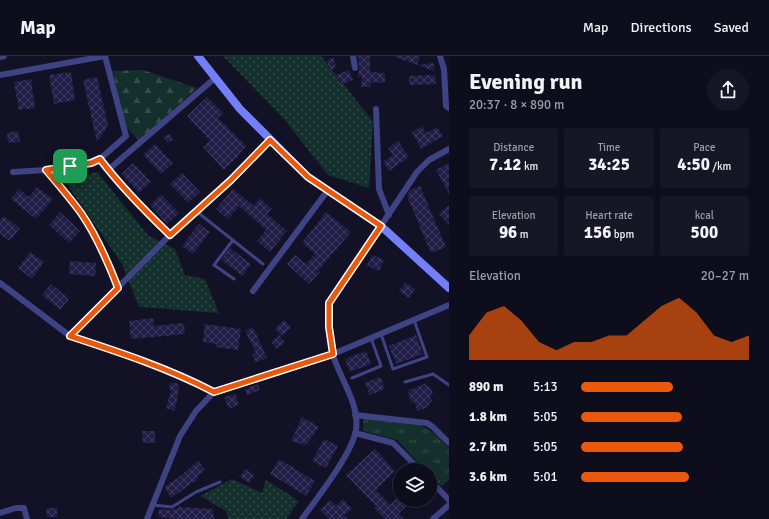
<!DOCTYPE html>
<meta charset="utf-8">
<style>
:root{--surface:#0e0d1c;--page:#171625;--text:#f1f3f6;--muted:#9b9ca3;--line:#2e2d3b;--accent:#ea580c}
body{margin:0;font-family:Signika,sans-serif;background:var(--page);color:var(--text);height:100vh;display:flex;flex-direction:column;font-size:15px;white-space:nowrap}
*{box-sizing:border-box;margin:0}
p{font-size:13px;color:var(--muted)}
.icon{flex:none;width:22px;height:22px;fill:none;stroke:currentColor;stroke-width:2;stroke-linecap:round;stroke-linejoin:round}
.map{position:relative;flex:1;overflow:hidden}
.drawer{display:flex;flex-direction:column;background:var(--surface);width:320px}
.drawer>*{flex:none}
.fabs{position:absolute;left:393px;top:407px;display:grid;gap:8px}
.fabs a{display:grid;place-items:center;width:44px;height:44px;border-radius:50%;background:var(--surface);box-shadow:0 2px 10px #0003,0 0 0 1px var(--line);font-size:20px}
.pin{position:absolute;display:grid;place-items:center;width:34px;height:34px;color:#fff;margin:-17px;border-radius:8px;box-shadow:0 2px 6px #0006}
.round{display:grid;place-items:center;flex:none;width:42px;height:42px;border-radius:21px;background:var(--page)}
.head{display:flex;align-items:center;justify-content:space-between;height:68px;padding:0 20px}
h1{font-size:22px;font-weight:700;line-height:30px}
.metrics{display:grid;grid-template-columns:repeat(3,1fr);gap:6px;height:68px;padding:4px 20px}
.metrics div{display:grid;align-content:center;border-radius:4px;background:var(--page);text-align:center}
.metrics b{font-size:17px;font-weight:700}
.metrics small{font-size:11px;font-weight:400}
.metrics p{font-size:11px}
.chart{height:112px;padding:8px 20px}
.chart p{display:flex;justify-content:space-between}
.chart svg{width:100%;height:72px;margin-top:4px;fill:var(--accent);opacity:.7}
ul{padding:0 20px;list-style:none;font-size:13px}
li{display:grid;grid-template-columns:64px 48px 1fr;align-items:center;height:30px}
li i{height:10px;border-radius:5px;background:var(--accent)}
header{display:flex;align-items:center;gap:24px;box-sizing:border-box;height:56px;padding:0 20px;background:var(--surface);border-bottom:1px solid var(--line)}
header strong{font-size:19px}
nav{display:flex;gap:22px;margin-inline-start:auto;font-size:14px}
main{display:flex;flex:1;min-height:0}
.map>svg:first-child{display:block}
.grass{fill:url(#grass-dots)}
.forest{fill:url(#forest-firs)}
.park{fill:url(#park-tufts)}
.building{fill:url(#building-cross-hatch)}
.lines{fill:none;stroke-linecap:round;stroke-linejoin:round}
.lane{stroke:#3e4383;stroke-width:3}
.street{stroke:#3e4383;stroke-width:6}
.secondary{stroke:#737ff9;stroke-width:8}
.route-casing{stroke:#fff;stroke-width:8}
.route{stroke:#ea580c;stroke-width:5}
</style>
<header>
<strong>Map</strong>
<nav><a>Map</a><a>Directions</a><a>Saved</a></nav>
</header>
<main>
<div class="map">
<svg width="449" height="463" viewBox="0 0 449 463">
<defs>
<pattern id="grass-dots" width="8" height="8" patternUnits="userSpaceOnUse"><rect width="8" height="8" fill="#14302c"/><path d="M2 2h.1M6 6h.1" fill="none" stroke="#354d4c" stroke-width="1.8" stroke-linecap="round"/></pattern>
<pattern id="forest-firs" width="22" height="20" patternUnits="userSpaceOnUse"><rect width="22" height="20" fill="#14302c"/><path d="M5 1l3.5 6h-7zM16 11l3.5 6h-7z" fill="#354d4c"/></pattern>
<pattern id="park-tufts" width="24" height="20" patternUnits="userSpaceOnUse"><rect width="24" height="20" fill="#14302c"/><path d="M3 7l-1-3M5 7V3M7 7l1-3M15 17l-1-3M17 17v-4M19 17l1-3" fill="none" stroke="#354d4c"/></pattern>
<pattern id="building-cross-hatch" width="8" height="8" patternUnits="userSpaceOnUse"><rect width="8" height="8" fill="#211d47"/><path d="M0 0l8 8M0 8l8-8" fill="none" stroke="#403d62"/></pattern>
</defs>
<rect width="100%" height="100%" fill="#121126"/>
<path class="grass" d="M223,0H321L373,65L369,132L328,119L284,63Z
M97,116L148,179L175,193L185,219L205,223L219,257L139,251L122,208L65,125Z
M232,423L262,437L266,424L299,445L286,463H228L226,455L200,440Z"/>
<path class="forest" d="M143,14L197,32L139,85L125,69L113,15Z"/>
<path class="park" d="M363,362C381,364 418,364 431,375C438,379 443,387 449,392V424L442,430L439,428L430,419V414H425L397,384L363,375Z"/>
<path class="building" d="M358,0H370V16L385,17V27L371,26L370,31H361L362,20L358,22L359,12Z
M396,0H420L417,9L395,1Z
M334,2L336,12L329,14L327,4Z
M434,7V15L418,9Z
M349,14L353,24L340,29L336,19Z
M71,16L75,44L54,48L49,19Z
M435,19L436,28L409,29V20Z
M97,21L108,70L97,86L83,24Z
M31,23L35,52L19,54L14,26Z
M207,41L223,57L218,62L246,90L238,99L239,100L224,114L203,91L210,85L187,60Z
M422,70L426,77L437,71L443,80L421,93L412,76Z
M18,75L20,86L8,87L7,77Z
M170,78L173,84L167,87L164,81Z
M398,85L409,101L389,115L383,106L393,99L388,92Z
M155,88L173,107L161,118L143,99Z
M133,107L151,126L139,137L121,118Z
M449,107V138L436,114Z
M182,117L200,136L188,147L170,128Z
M420,130L446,191L431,197L407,140L410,134Z
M37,131L53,143L36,163L11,143L19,133L29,141Z
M233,133L254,150L260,142L272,153L267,158L287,175L270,196L257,185L266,174L239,150L228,163L216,153Z
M161,138L179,157L167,168L150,149Z
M449,149V169L439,158Z
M60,156L80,175L69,187L49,169Z
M326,156L351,176L318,215L320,216L309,228L287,208L295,199L306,208L315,198L302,187Z
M3,160L20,172L10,185L0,178V164Z
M199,168L210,176L193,198L182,190Z
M230,192L251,208L242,220L221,204Z
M30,196L44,206L32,223L18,212Z
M372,199L384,204L379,215L367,209Z
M70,205L96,207L95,220L69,218Z
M406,226L415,233L409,242L399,235Z
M51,228L69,243L60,254L42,239Z
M153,262L154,270L184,267L185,278L131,283L129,265Z
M284,264L291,271L282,280L275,273Z
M205,268L241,273L238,294L216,291L217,288L203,286Z
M253,271L267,302L256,306L252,298L256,297L245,275Z
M279,279L285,286L277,293L271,286Z
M416,279L423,298L396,308L389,290Z
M366,295L371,308L350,316L345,303Z
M380,321L385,333L370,339L365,327Z
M170,326L179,328L177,345L174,355L166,352L171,334L169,333Z
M427,327L428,331H430L433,338L430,340L432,346L429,347L430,349H427L428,351L418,355L414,346L411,347L408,337L410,336L409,334Z
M258,328L260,334L247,339L245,333Z
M235,338L239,348L229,353L224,341Z
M302,361L319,371L306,389L291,385Z
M142,375H155V387H143Z
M324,383L338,390L326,412L312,405Z
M375,393L395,415L376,434L390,449L397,442L400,444H413L399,457L404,463H385L374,452L376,450L346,419Z
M279,403L315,425L306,440L270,418Z
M198,405L205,414L197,421L198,423L171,442L164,431L178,422Z
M245,413L254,419L249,427L240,421Z
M343,443L352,453L344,459L348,463H329L320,454L330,444L336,450Z
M178,451L213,453L214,463H178L158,461L159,453L172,454L178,452Z
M46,452H57V461H47Z"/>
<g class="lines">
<path class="lane" d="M196,155L263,208
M233,184L214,209L234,223
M381,278L393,313L427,301L414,264
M352,322L381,310L371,282
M405,326L433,318L449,329
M153,449L172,451L196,436L220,426"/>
<path class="street" d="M353,0L355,12
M440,0L444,13L446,50L449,52
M0,1L4,0
M0,19L105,0
M376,53L379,133L389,159
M100,103C121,131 145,155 170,179L231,124L270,83
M46,114C58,128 71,142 81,157C97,180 108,206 118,232
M108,114L215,22
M13,116L46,114L91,107L100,103L126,80L105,0
M0,227L70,280L133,301L195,326L214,336
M253,235L328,134
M70,280L170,179
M355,359L427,367L433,371L449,387
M355,377L393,387L420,414
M430,424L449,444
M0,457L16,452H24L27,463
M147,463L180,380L196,355L214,336L333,298L449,249
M302,463C317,442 352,398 356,374C360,348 340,323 333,299C328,282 329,264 329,247L417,116L429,104L449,93
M433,463L449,449"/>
<path class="secondary" d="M198,0L240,53L308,121L381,170L449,232"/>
</g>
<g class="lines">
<g class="route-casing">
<path id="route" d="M270,84L308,121L381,170L329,247V271L333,298L214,336C168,312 119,296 70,280L118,232C108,206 97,180 81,157C70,142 58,128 46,114L91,107L100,103C121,131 145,155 170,179L231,124Z"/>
</g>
<use href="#route" class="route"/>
</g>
</svg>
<div class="fabs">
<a><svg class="icon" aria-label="layers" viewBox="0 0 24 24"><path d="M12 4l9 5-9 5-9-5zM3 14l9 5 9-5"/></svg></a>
</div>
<div class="pin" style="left:70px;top:110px;background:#1e9e55"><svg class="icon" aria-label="arrive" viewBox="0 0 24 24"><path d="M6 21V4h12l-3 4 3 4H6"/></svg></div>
</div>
<section class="drawer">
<div class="head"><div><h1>Evening run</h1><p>20:37 · 8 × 890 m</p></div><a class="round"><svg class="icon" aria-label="share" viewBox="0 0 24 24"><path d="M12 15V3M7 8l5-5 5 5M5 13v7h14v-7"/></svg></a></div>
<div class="metrics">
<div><p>Distance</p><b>7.12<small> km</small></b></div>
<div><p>Time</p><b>34:25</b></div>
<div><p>Pace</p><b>4:50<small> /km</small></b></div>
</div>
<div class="metrics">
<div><p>Elevation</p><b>96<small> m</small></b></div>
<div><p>Heart rate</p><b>156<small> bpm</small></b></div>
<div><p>kcal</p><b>500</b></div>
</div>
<div class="chart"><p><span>Elevation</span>20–27 m</p>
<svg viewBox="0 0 160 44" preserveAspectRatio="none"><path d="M0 44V29L10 15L20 11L30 20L40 33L50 38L60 33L70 33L80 29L90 29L100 20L110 11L120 6L130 15L140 29L150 33L160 29V44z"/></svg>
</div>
<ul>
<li><b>890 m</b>5:13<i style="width:55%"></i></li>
<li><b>1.8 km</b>5:05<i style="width:60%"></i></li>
<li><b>2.7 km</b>5:05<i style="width:61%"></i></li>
<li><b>3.6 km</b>5:01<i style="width:64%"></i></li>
</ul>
</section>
</main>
